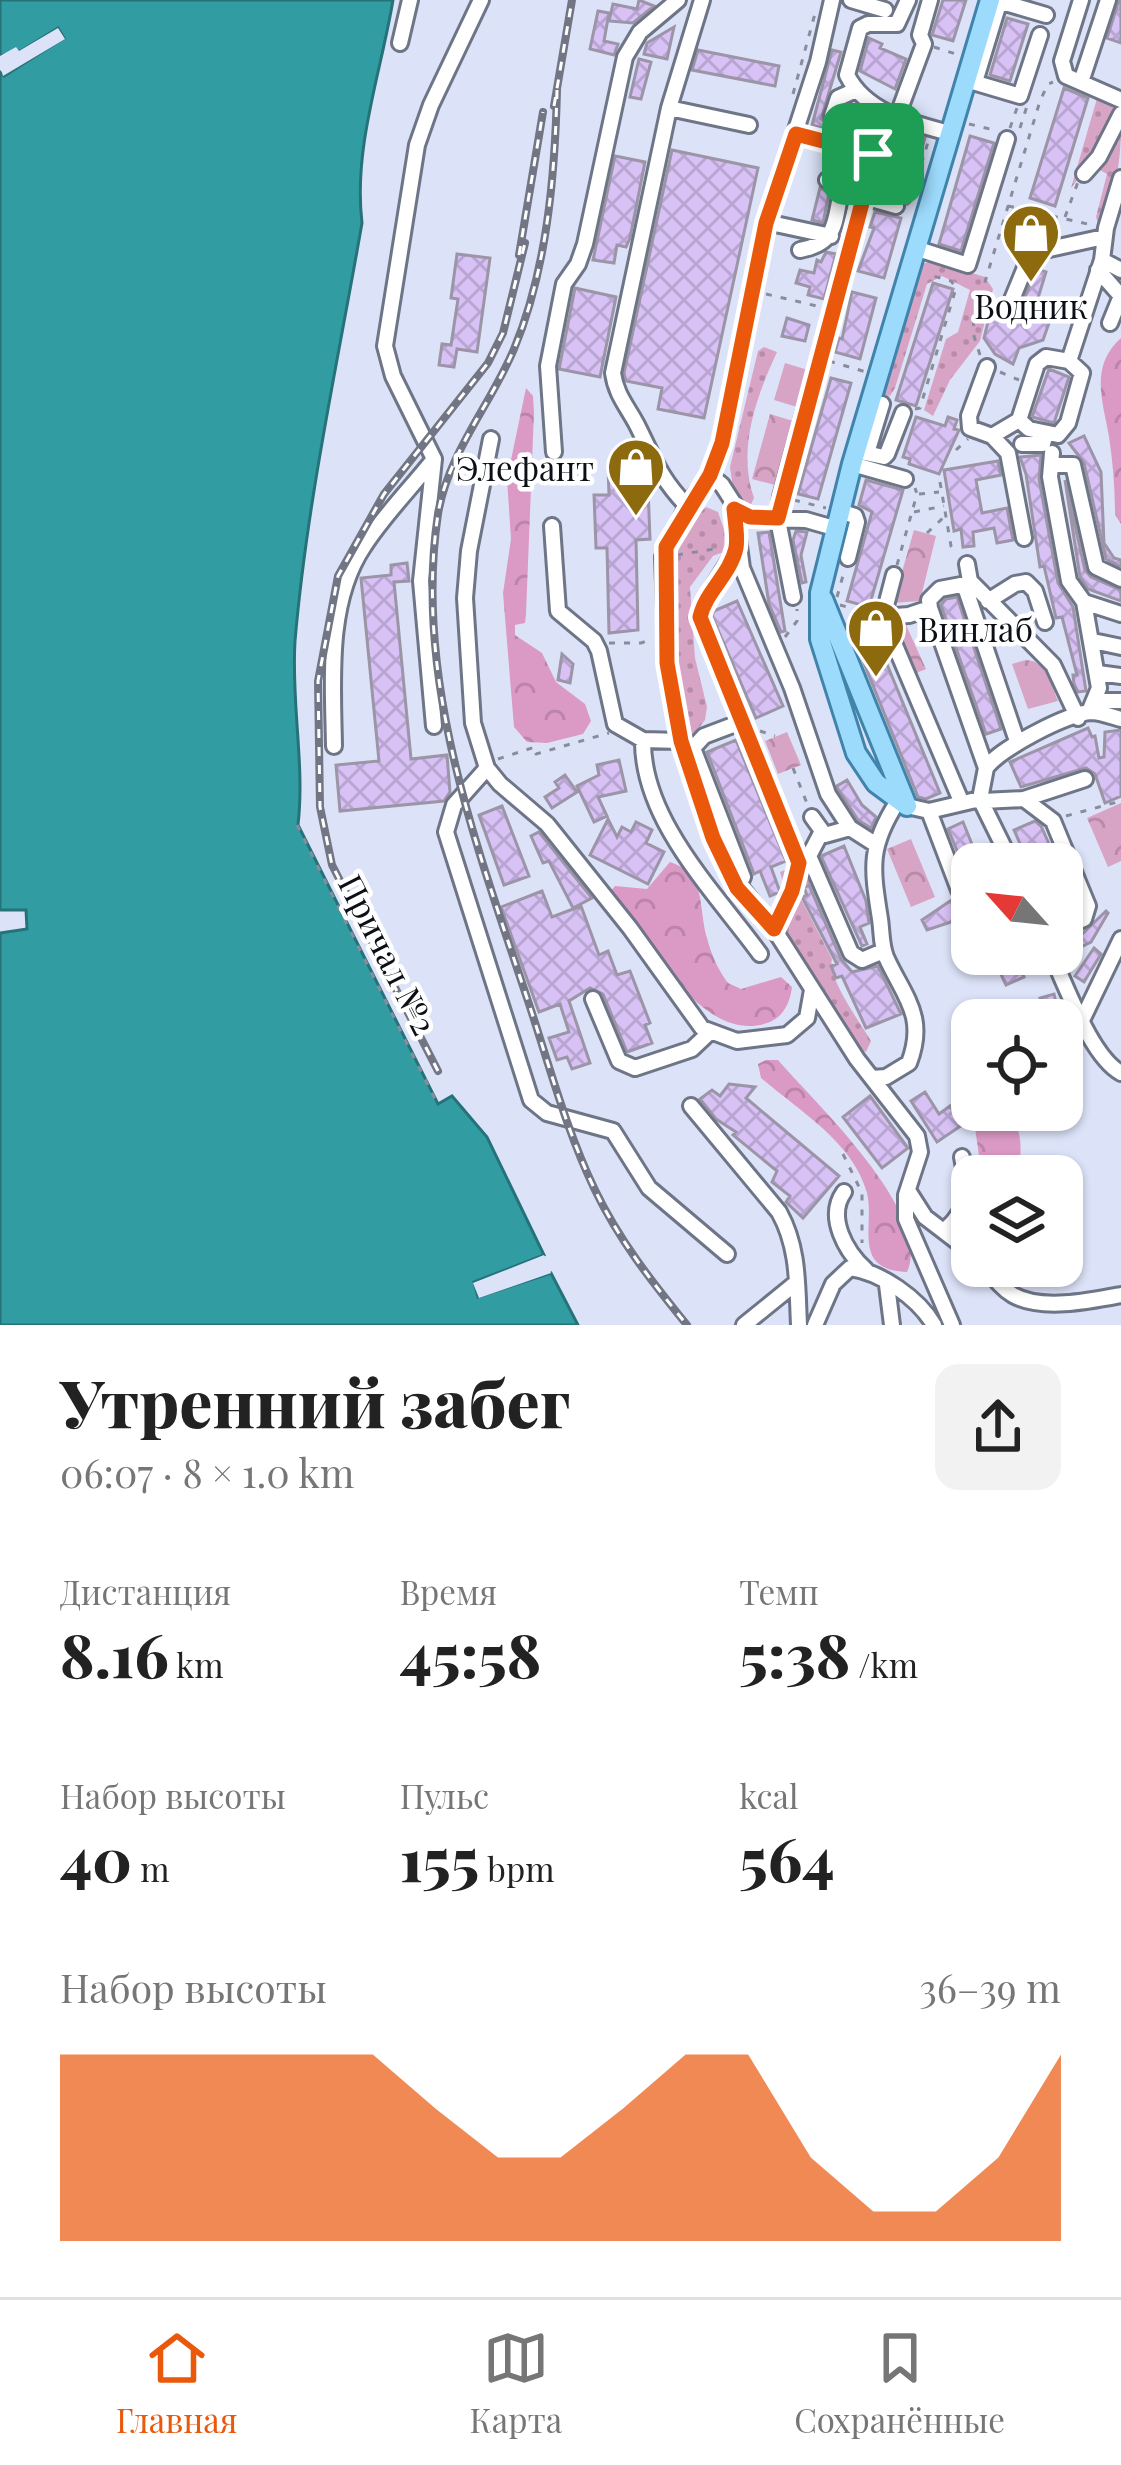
<!DOCTYPE html>
<html lang="ru">
<meta charset="utf-8">
<style>
:root{--surface:#fff;--page:#f2f2f2;--text:#222;--muted:#767676;--line:#e0e0e0;--accent:#ea580c}
body{margin:0;font-family:"Playfair Display",serif;background:var(--page);color:var(--text);height:100vh;display:flex;flex-direction:column;font-size:45px;white-space:nowrap}
*{box-sizing:border-box;margin:0}
p{font-size:39px;color:var(--muted)}
.icon{flex:none;width:66px;height:66px;fill:none;stroke:currentColor;stroke-width:2;stroke-linecap:round;stroke-linejoin:round}
.map{position:relative;height:1325px;overflow:hidden}
.sheet{display:flex;flex-direction:column;background:var(--surface);flex:1}
.sheet>*{flex:none}
.needle{width:78px;rotate:297deg}
.fabs{position:absolute;left:951px;top:843px;display:grid;gap:24px}
.fabs a{display:grid;place-items:center;width:132px;height:132px;border-radius:24px;background:var(--surface);box-shadow:0 3px 9px #0004;font-size:60px}
.pin{position:absolute;display:grid;place-items:center;width:102px;height:102px;color:#fff;margin:-51px;border-radius:24px;box-shadow:0 6px 18px #0006}
.round{display:grid;place-items:center;flex:none;width:126px;height:126px;border-radius:24px;background:var(--page)}
.headline{display:flex;align-items:center;justify-content:space-between;height:204px;padding:0 60px}
h1{font-size:66px;font-weight:800;line-height:90px}
.stats{display:grid;grid-template-columns:repeat(3,1fr);gap:18px;height:204px;padding:12px 60px}
.stats div{display:grid;align-content:center}
.stats b{font-size:60px;font-weight:800}
.stats small{font-size:33px;font-weight:400}
.stats p{font-size:33px}
.chart{height:336px;padding:24px 60px}
.chart p{display:flex;justify-content:space-between}
.chart svg{width:100%;height:216px;margin-top:12px;fill:var(--accent);opacity:.7}
.menu{display:flex;justify-content:space-around;align-items:center;height:168px;border-top:3px solid var(--line);background:var(--surface);font-size:33px;color:var(--muted)}
.menu a{display:grid;justify-items:center;gap:6px}
.menu .selected{color:var(--accent)}
.map>svg:first-child{display:block}
.grass{fill:url(#grass-dots)}
.forest{fill:url(#forest-crowns)}
.park{fill:url(#park-crowns)}
.garden{fill:#d8a4c6}
.water{fill:#319da3;stroke:#267279;stroke-width:3}
.pier{fill:#dce3f8}
.building{fill:url(#building-cross-hatch);stroke:#9c94a7;stroke-width:3}
.lines{fill:none;stroke-linecap:round;stroke-linejoin:round}
.minor-casing{stroke:#6e7587;stroke-width:20}
.major-casing{stroke:#4084ac;stroke-width:24}
.path{stroke:#888d9d;stroke-width:3;stroke-dasharray:6 9;stroke-linecap:butt}
.minor{stroke:#fff;stroke-width:14}
.major{stroke:#9ddbfd;stroke-width:18}
.rail-casing{stroke:#727684;stroke-width:8}
.rail{stroke:#fff;stroke-width:3;stroke-dasharray:9;stroke-linecap:butt}
.route-casing{stroke:#fff;stroke-width:24}
.route{stroke:#ea580c;stroke-width:15}
.labels{text-anchor:middle;dominant-baseline:central;stroke-width:9;stroke-linejoin:round;paint-order:stroke}
.poi-label{font-size:33px;fill:#0d0f16;stroke:#fff}
.street-label{font-size:33px;fill:#0d0f16;stroke:#fff}
</style>
<div class="map">
<svg width="1121" height="1325" viewBox="0 0 1121 1325">
<defs>
<pattern id="grass-dots" width="8" height="8" patternUnits="userSpaceOnUse" patternTransform="scale(3)"><rect width="8" height="8" fill="#d8a4c6"/><path d="M2 2h.1M6 6h.1" fill="none" stroke="#b88ca9" stroke-width="1.8" stroke-linecap="round"/></pattern>
<pattern id="forest-crowns" width="20" height="18" patternUnits="userSpaceOnUse" patternTransform="scale(3)"><rect width="20" height="18" fill="#db9ac5"/><path d="M2 6a3 3 0 1 1 6 0M12 15a3 3 0 1 1 6 0" fill="none" stroke="#bb84a8"/></pattern>
<pattern id="park-crowns" width="20" height="18" patternUnits="userSpaceOnUse" patternTransform="scale(3)"><rect width="20" height="18" fill="#d8a4c6"/><path d="M2 6a3 3 0 1 1 6 0M12 15a3 3 0 1 1 6 0" fill="none" stroke="#b88ca9"/></pattern>
<pattern id="building-cross-hatch" width="8" height="8" patternUnits="userSpaceOnUse" patternTransform="scale(3)"><rect width="8" height="8" fill="#d8c1f5"/><path d="M0 0l8 8M0 8l8-8" fill="none" stroke="#b8a5d1"/></pattern>
</defs>
<rect width="100%" height="100%" fill="#dce3f8"/>
<path class="grass" d="M1098,95L1117,111L1105,144L1071,188Z
M1121,123C1121,159 1117,190 1102,223L1098,224L1096,217L1107,174L1096,168Z
M932,261L985,277L993,289L980,341L950,380L933,416L924,410L946,339L958,332L970,290L942,276L927,284L895,388L890,396L882,394L917,272L922,264Z
M764,347L777,352C756,397 737,450 754,498L749,509L735,502L730,467L758,351Z
M706,507L718,512L729,544L726,551L713,556L690,587L695,658L707,707L705,720L689,741L691,751L685,742C678,674 647,558 706,507Z
M807,861L815,880L803,886L801,899L832,959C827,978 860,1022 871,1041L866,1052L858,1049L781,921L779,902L786,892L780,872Z"/>
<path class="forest" d="M1121,338V524L1115,515C1115,489 1113,463 1109,437C1103,401 1089,367 1121,338Z
M526,388L533,396L534,412L526,614L525,623L515,625V635L542,653L556,682L585,704L591,721L583,734L547,743L527,742L514,727L503,593L511,539L507,479Z
M670,862C707,874 698,907 707,938C711,954 718,970 728,983L741,989L781,977L792,987C790,1003 783,1018 767,1023C702,1045 649,940 614,900L610,892L615,886L647,889Z
M766,1060H778C814,1102 934,1213 907,1272C851,1270 875,1225 867,1193C853,1142 799,1111 761,1078L758,1064Z
M999,1110L1012,1115C1023,1135 1022,1155 1017,1176H982L975,1128L983,1118Z"/>
<path class="park" d="M770,414L793,421L775,485L752,479Z
M914,530L936,536L920,601L893,603Z
M906,625L926,669L914,674L894,630Z
M1026,660C1047,661 1051,684 1058,701L1028,709L1012,664Z
M787,732L801,765L778,774L765,741Z
M1121,803V861L1108,867L1087,818Z
M911,839L935,897L911,907L887,849Z"/>
<path class="garden" d="M785,363L808,370L797,407L774,400Z"/>
<path class="water" d="M0,0H393C381,73 353,148 362,223C338,361 307,501 295,641C291,703 305,764 298,825L438,1104L452,1096L487,1137L544,1255L474,1282L478,1297L551,1273L578,1325H0V933L27,929L26,910H0V72L4,76L64,38L58,28L19,52L0,56Z"/>
<path class="pier" d="M58,28L65,39L3,76L0,66L5,68L56,37L21,57L14,55L0,62V56L16,47L19,51Z
M544,1255L547,1261L481,1286L482,1290L549,1267L551,1273L479,1298L473,1283Z"/>
<path class="building" d="M639,0L654,6L633,23L609,21L613,4L637,9Z
M943,0H966L953,41L932,35Z
M1119,0H1121V43L1107,38Z
M598,11L609,13L604,41L618,44L614,55L590,49Z
M1007,18L1028,24L1010,81L990,75Z
M674,27L667,59L644,54L647,43Z
M869,38L882,44L880,48L906,59L895,89L860,71Z
M698,50L779,66L775,86L692,70Z
M832,50L841,52L821,119L833,127L840,124L845,112L868,117L865,130L874,132L872,143L812,125Z
M639,59L651,62L641,99L630,97Z
M1064,88L1088,98L1055,206L1030,198Z
M899,130L925,138L908,197L882,190L899,146L895,144Z
M970,136L994,143L961,251L939,244Z
M672,150L758,168L704,418L658,409L662,388L626,381L624,373Z
M615,156L645,162L630,238L626,247L617,245L614,263L593,260Z
M834,156L861,163L851,201L853,183L830,169Z
M820,188L829,193L823,223L812,220Z
M875,212L901,218L884,278L858,271L874,228L870,227Z
M826,252L836,254L824,299L808,295L810,287L796,283L800,270L814,273L817,260L821,262Z
M457,254L490,258L477,352L457,349L454,367L439,365L442,344L451,345L458,299L451,298Z
M1037,269L1046,272L1038,298L1056,303L1043,340L1019,348L1013,364L995,354L984,338L991,310L1011,316L1019,310Z
M933,283L953,289L916,406L896,400Z
M575,288L616,297L600,377L559,369Z
M852,292L876,298L860,359L835,352L839,338L842,339Z
M787,318L809,325L805,341L782,336Z
M1049,369L1069,377L1054,423L1032,417Z
M831,378L851,383L818,499L798,494Z
M916,417L945,426L948,417L957,420L954,429L959,430L939,474L909,464L910,459L903,457Z
M1084,436L1101,472L1104,543L1114,558L1121,560V567L1106,559L1084,463L1069,443Z
M1041,455L1039,479L1058,583L1073,607L1086,691L1078,692L1074,684L1073,675H1077L1062,617L1056,618L1044,566L1040,567L1026,474L1020,457Z
M998,461L1001,475L976,480L982,513L1007,508L1013,540L997,543L994,528L973,532L974,546L963,547L961,529L954,531L944,470Z
M641,465V489L648,488L650,539L636,540L638,630L609,633L607,548H596L594,495H609L608,466Z
M866,480L903,490L869,607L847,601L872,512L859,505Z
M1065,480L1085,570L1091,577L1121,590V601L1088,589L1080,577Z
M796,531L807,532L801,555L806,582L802,583L793,540Z
M769,532L785,631L781,632L769,604L758,533Z
M407,563L409,581L394,582L411,759L447,755L450,792L444,801L340,811L336,765L379,761L361,578L391,575V565Z
M957,597L1001,729L986,734L941,605L946,599Z
M737,601L783,706L756,718L712,616L714,611Z
M870,623L940,793L926,799L918,797L851,631Z
M562,654L573,664L570,683L558,680Z
M1088,728L1092,737L1095,736L1099,758L1104,757L1105,732L1121,730V796L1105,803L1095,774L1086,768L1021,787L1010,762Z
M736,740L786,861L771,867L780,892L770,896L760,871L754,874L707,752Z
M619,760L626,791L598,797L607,816L594,822L577,786L599,775L597,765Z
M565,775L577,792L552,808L545,797L559,788L555,782Z
M847,780L862,805L876,817L871,828L858,820L838,789L837,786Z
M502,806L529,876L504,885L479,815Z
M608,819L617,837L622,827L631,832L636,822L652,830L646,843L664,852L648,884L590,855Z
M1035,821L1041,826L1058,864H1029L1014,830Z
M963,822L980,864H972L971,885L948,829Z
M539,832L592,898L573,908L549,861L543,863L531,836Z
M844,846L866,901L869,923L860,927L867,944L862,946L821,856Z
M1062,874L1076,907L1062,917Z
M809,885L841,959L852,972L878,966L901,1014L866,1028L842,976L836,978L831,966L837,964L802,897L807,895L804,888Z
M542,891L552,917L581,906L599,955L608,951L617,975L630,971L650,1023L645,1025L652,1043L627,1052L603,994L590,988L569,1001L590,1063L572,1069L567,1057L557,1060L549,1038L569,1032L560,1004L539,1012L501,907Z
M953,899L961,905L966,917L927,930L922,920Z
M1106,911L1108,913L1091,942L1064,955L1062,945L1080,936Z
M1094,948L1101,954L1084,982L1075,976Z
M1016,960L1024,977L1006,985L998,968Z
M1054,994L1059,1014L1045,1018L1040,998Z
M729,1084L755,1087L746,1098L839,1176L803,1218L786,1202L790,1196L772,1182L777,1171L733,1135L736,1132L716,1119L700,1099L712,1090L720,1096Z
M925,1092L939,1114L950,1106L962,1125L937,1142L911,1101Z
M870,1096L908,1148L882,1168L843,1117Z"/>
<g class="lines">
<g class="minor-casing">
<path id="minor" d="M702,0L669,108L749,125
M832,0L818,62L766,222L722,443L710,475L687,506L663,557L667,663L681,741L726,869L774,929L857,1059L917,1136L920,1152L906,1195V1219L952,1325
M851,0L885,10
M908,0L897,24H868L860,28L847,75C866,113 912,123 949,133
M995,0L1046,15
M1081,0L1062,61L1066,76L1121,100
M400,43L410,0
M966,80L1020,96L1040,35
M975,82L1000,0
M1081,82L1108,0
M669,108L613,373C616,395 627,406 637,425C654,459 660,478 687,506
M832,116L838,98L856,90
M897,117L924,44L920,35L930,0
M1084,174L1099,157L1121,114
M864,197L896,206
M766,222L831,236
M915,248L968,265L1007,139
M800,250C839,243 834,220 842,187L827,180
M1102,260L1121,270
M1098,270L1121,296
M1011,302L1031,253L1104,237
M1110,323L1121,296
M1046,357L1069,361L1082,373L1068,423L1058,435L1029,429L1019,420L1037,364Z
M1069,361L1102,260L1106,228L1121,178
M987,367L969,416L970,428L992,436L1019,420
M992,436L1008,453L1024,538
M491,439L469,551L465,598L473,723L487,768L500,784L547,824L630,928L702,1028L737,1041L787,1035L807,1018L812,990
M1022,444H1043L1046,433
M856,451L884,457L887,454L903,413
M554,452L548,366L564,284L578,264L585,244L625,57L640,32L678,0
M867,453L882,404
M1052,453L1050,477L1069,581L1084,602
M852,464L905,479
M1054,465H1073L1096,567L1121,579
M710,475L722,485L740,513L763,519L806,520L834,528
M734,509L742,568L792,688L828,794L850,828L875,844
M839,511L855,516L857,522L848,558
M552,526L558,611L594,641L599,651L615,724L643,740L681,741
M737,546C726,571 706,591 700,617L784,828
M967,564L970,581L1053,665L1078,718
M894,575L883,617L961,801
M793,597L778,520L781,497L874,158L871,154L796,134
M988,601L1015,584L1026,582L1035,591L1045,622
M883,617L909,615L930,608
M1093,641L1121,647
M1098,673L1121,676
M1094,701H1121
M1089,712L1099,688L1084,602L1121,614
M434,726L421,581L434,459L393,376L385,346L417,145L431,105L481,0
M643,740C642,820 714,891 760,954
M334,746C333,682 326,602 364,546C384,515 411,488 434,459
M487,768L454,805L446,832L531,1100L547,1113L613,1131L649,1188L727,1254
M986,768C999,749 1068,713 1091,712C1100,712 1113,717 1121,719
M980,799L986,768L930,608L929,600L940,589L961,585L966,590L1017,741
M1024,799L1085,779
M983,801L1024,799L1053,821L1088,906L1084,919L1062,929
M907,806L929,811L980,799L1012,864
M929,811L959,890L972,899
M812,817L825,835L850,828
M821,833L809,856L851,953L862,960L883,951
M737,888L743,877L693,748L704,736L741,722
M1051,954C1067,987 1091,1057 1121,1073
M593,999L619,1061L635,1068L692,1049L710,1032
M1083,1018L1121,939
M872,1078L886,1077L909,1063C927,1016 904,997 886,957C881,945 882,932 880,919C872,868 868,847 898,801
M691,1106L779,1212C799,1248 797,1285 799,1325
M844,1192C826,1217 846,1252 866,1270
M909,1192L925,1217L972,1253
M946,1229C970,1208 968,1187 962,1157
M985,1266C993,1276 1001,1288 1013,1295C1041,1311 1090,1301 1121,1295
M887,1285L892,1325
M744,1325L797,1282
M815,1325L833,1284L850,1268C881,1272 918,1298 934,1325"/>
</g>
<g class="major-casing">
<path id="major" d="M823,599L907,806
M907,806L876,783L856,753L820,639V593L852,464L990,0"/>
</g>
<path class="path" d="M934,47L959,55
M793,94L816,10
M969,124L994,130
M1010,128L1017,108
M1020,128L1027,106
M884,147L897,131
M906,205L910,202L928,142
M1008,206L1092,225
M1065,217L1078,182
M766,294L821,307
M980,355L973,333L974,318L1040,101L1048,84L1053,82
M829,361L866,372
M1000,372L1019,380
M915,409L920,408L956,288L951,281L926,274
M956,450L968,439
M940,482L951,546L957,554
M919,494L939,492
M794,500L826,508
M914,512L944,506
M927,533L943,518
M677,555L721,548
M897,565L917,494L915,488
M837,597L844,572
M840,605L871,614
M785,637L797,621V609
M609,643H641L652,639
M760,731L775,736
M498,759L535,747L536,754L609,733
M793,768L808,806
M1066,816L1121,801
M297,825L438,1105
M788,837L796,855
M780,918L799,864
M843,1154L862,1193V1243"/>
<use href="#minor" class="minor"/>
<use href="#major" class="major"/>
<g class="rail-casing">
<path id="rail" d="M557,90C555,175 547,270 514,349C491,404 448,453 438,514C413,679 477,847 528,1001C549,1064 566,1130 595,1190C619,1240 652,1282 687,1325
M554,106L572,0
M519,255L543,112
M438,1071L332,865L320,807L318,681L338,576L384,494L488,363L503,333L525,243"/>
</g>
<use href="#rail" class="rail"/>
</g>
<g class="lines">
<g class="route-casing">
<path id="route" d="M796,134L869,153L874,158L778,518L750,517L734,509C735,521 738,536 736,548C730,575 706,591 700,617L799,863L792,891L774,929L737,888L713,838L681,741L667,663L666,547L710,475L722,443L766,223Z"/>
</g>
<use href="#route" class="route"/>
</g>
<defs>
<g id="shop-pin" transform="scale(3)"><path d="M0 17L-7.5 6A9.5 9.5 0 1 1 7.5 6Z" fill="#8e6a0e" stroke="#fff"/><path d="M-5-2.5h2.3a2.7 3.5 0 0 1 5.4 0H5L5.5 6h-11ZM-1.5-2.5h3a1.5 2.3 0 0 0-3 0Z" fill="#fff"/></g>
</defs>
<g fill-rule="evenodd">
<use href="#shop-pin" x="1031" y="233"/>
<use href="#shop-pin" x="636" y="467"/>
<use href="#shop-pin" x="876" y="628"/>
</g>
<g class="labels">
<g class="poi-label">
<text x="1031" y="305">Водник</text>
<text x="594" y="467" text-anchor="end">Элефант</text>
<text x="918" y="628" text-anchor="start">Винлаб</text>
</g>
<g class="street-label">
<text transform="translate(389 954) rotate(63)">Причал №2</text>
</g>
</g>
</svg>
<div class="fabs">
<a><svg class="needle" viewBox="-14 -14 28 28"><path d="M0-13l5 13h-10z" fill="#e53935"/><path d="M0 13l5-13h-10z" fill="#767676"/></svg></a>
<a><svg class="icon" aria-label="locate" viewBox="0 0 24 24"><circle cx="12" cy="12" r="6"/><path d="M12 2v4M12 18v4M2 12h4M18 12h4"/></svg></a>
<a><svg class="icon" aria-label="layers" viewBox="0 0 24 24"><path d="M12 4l9 5-9 5-9-5zM3 14l9 5 9-5"/></svg></a>
</div>
<div class="pin" style="left:873px;top:154px;background:#1e9e55"><svg class="icon" aria-label="arrive" viewBox="0 0 24 24"><path d="M6 21V4h12l-3 4 3 4H6"/></svg></div>
</div>
<section class="sheet">
<div class="headline"><div><h1>Утренний забег</h1><p>06:07 · 8 × 1.0 km</p></div><a class="round"><svg class="icon" aria-label="share" viewBox="0 0 24 24"><path d="M12 15V3M7 8l5-5 5 5M5 13v7h14v-7"/></svg></a></div>
<div class="stats">
<div><p>Дистанция</p><b>8.16<small> km</small></b></div>
<div><p>Время</p><b>45:58</b></div>
<div><p>Темп</p><b>5:38<small> /km</small></b></div>
</div>
<div class="stats">
<div><p>Набор высоты</p><b>40<small> m</small></b></div>
<div><p>Пульс</p><b>155<small> bpm</small></b></div>
<div><p>kcal</p><b>564</b></div>
</div>
<div class="chart"><p><span>Набор высоты</span>36–39 m</p>
<svg viewBox="0 0 160 44" preserveAspectRatio="none"><path d="M0 44V6L10 6L20 6L30 6L40 6L50 6L60 17L70 27L80 27L90 17L100 6L110 6L120 27L130 38L140 38L150 27L160 6V44z"/></svg>
</div>
</section>
<nav class="menu">
<a class="selected"><svg class="icon" aria-label="home" viewBox="0 0 24 24"><path d="M3 11l9-7 9 7M6 9v11h12V9"/></svg>Главная</a>
<a><svg class="icon" aria-label="map" viewBox="0 0 24 24"><path d="M3 6l6-2 6 2 6-2v14l-6 2-6-2-6 2zM9 4v14M15 6v14"/></svg>Карта</a>
<a><svg class="icon" aria-label="saved" viewBox="0 0 24 24"><path d="M7 4h10v16l-5-4-5 4z"/></svg>Сохранённые</a>
</nav>
